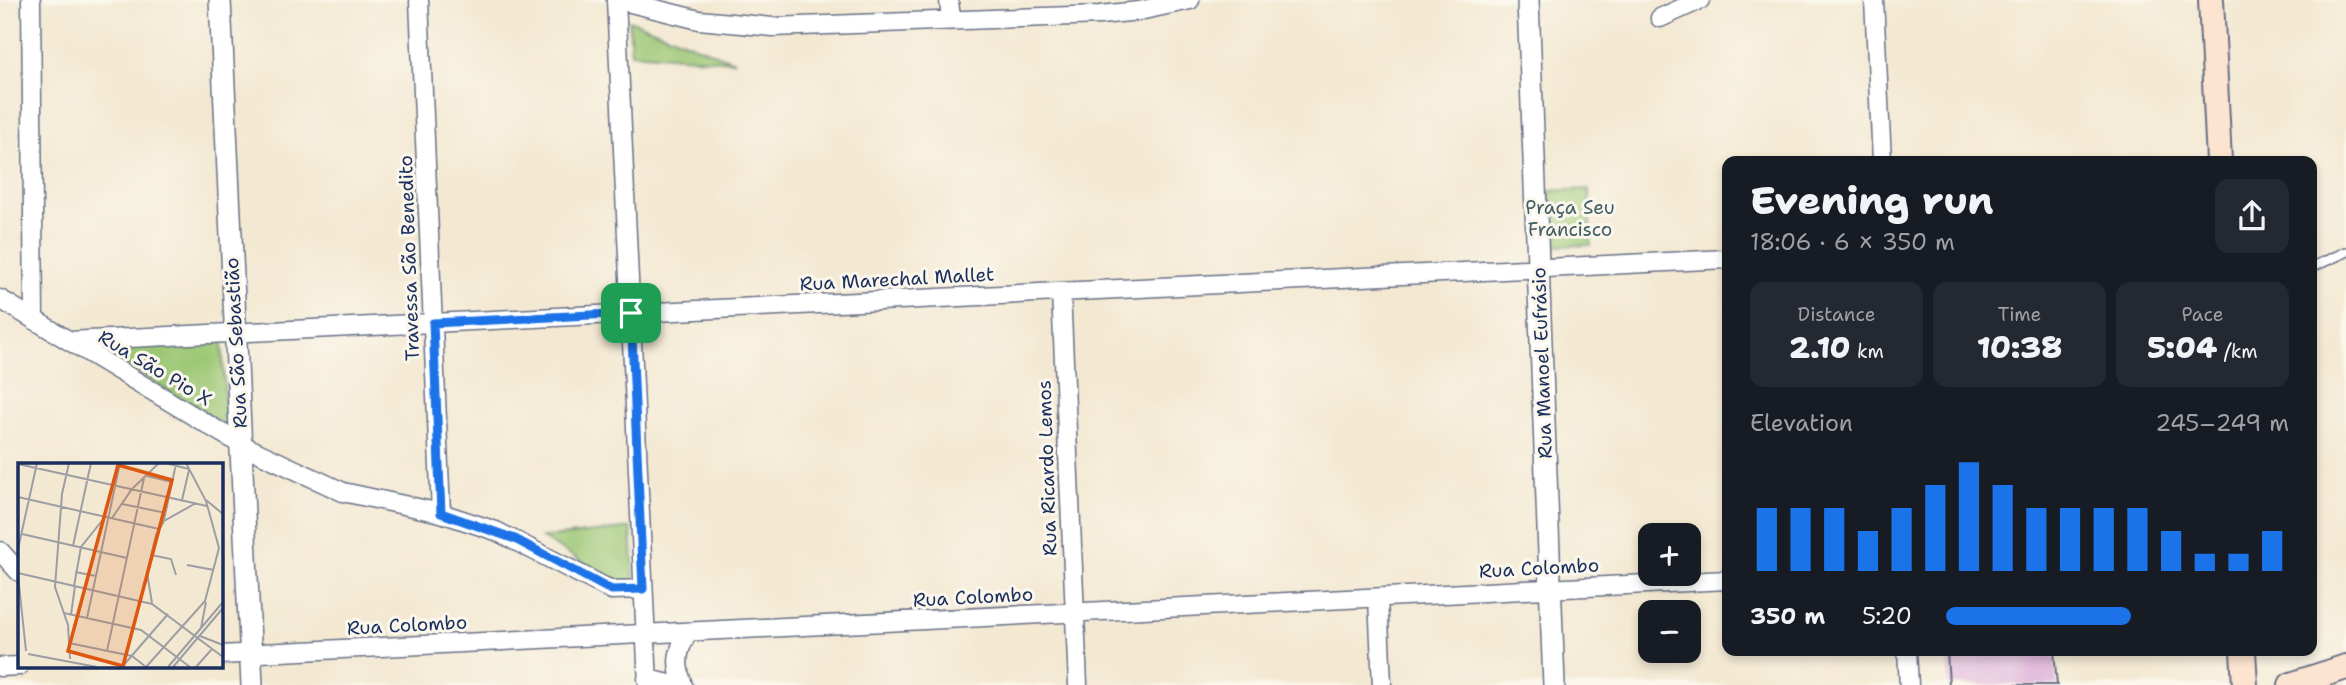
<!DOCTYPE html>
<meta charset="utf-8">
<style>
:root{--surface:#171b24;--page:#242831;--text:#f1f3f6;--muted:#9ea1a6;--accent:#1a73e8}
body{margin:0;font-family:"Shantell Sans",sans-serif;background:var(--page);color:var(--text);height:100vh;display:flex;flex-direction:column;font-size:26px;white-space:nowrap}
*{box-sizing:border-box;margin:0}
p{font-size:23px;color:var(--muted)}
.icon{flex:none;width:38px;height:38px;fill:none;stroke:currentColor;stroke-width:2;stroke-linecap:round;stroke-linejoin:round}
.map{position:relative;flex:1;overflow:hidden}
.panel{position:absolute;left:1722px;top:156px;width:595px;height:500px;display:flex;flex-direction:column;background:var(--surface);border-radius:14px;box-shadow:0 4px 10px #0003}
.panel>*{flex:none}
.fabs{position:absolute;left:1638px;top:523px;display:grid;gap:14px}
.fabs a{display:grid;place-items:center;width:63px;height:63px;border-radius:14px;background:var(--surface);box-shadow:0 4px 10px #0003;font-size:35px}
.pin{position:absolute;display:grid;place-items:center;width:60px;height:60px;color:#fff;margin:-30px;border-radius:14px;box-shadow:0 4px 10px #0006}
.round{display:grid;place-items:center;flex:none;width:74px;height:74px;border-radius:14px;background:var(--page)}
.overview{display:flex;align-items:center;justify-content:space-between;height:119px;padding:0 28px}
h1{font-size:38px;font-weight:800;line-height:52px}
.metrics{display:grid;grid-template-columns:repeat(3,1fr);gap:10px;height:119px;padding:7px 28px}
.metrics div{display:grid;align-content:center;border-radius:14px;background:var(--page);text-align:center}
.metrics b{font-size:30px;font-weight:800}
.metrics small{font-size:19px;font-weight:400}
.metrics p{font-size:19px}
.chart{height:196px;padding:14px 28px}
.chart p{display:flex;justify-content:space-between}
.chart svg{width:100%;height:126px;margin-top:7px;stroke:var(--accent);stroke-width:6}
ul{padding:0 28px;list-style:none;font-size:23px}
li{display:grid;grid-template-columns:112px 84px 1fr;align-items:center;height:52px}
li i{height:18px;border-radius:9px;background:var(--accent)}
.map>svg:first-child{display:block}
.green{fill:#9cc775;stroke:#5c7b6a;stroke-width:2}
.building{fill:#d8a3d7}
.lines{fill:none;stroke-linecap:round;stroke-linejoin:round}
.service-casing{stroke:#677086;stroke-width:12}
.minor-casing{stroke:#677086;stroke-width:21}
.tertiary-casing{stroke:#677086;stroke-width:24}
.secondary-casing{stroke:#677086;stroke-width:28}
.service{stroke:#fff;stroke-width:9}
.minor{stroke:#fff;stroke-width:18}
.tertiary{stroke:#fff;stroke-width:21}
.secondary{stroke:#fde4d0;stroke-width:24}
.route-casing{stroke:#fff;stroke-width:14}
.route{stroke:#1a73e8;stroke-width:9}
.labels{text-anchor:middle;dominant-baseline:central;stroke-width:6;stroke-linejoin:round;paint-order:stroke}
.park-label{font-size:19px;fill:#425d65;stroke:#fbf7ec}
.street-label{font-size:19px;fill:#1b2f5e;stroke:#fbf7ec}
.inset-road{fill:none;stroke:#9d9ea3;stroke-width:2}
.view{fill:#de5710;fill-opacity:0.15;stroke:#de5710;stroke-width:3.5}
.inset-edge{fill:none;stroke:#1b2f5e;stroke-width:3.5}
</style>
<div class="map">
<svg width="2346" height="685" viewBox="0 0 2346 685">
<rect width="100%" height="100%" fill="#fbf7ec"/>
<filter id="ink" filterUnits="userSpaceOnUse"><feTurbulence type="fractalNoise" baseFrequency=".0143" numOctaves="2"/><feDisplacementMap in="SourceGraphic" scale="14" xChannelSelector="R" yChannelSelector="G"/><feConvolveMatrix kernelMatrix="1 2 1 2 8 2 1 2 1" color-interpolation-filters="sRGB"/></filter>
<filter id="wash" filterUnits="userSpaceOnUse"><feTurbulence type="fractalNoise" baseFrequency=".00686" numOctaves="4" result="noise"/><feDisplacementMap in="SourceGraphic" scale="28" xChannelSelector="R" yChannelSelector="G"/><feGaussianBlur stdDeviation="1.57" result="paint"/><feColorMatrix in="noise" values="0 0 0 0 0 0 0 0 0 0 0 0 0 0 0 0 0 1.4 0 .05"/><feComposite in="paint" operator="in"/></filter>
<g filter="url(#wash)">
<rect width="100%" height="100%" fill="#f3e8d1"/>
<path class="green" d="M629,20L734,61L631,53Z
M1589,189L1591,245L1551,246L1548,191Z
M222,339L226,426L94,346Z
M631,528L634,582L611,579L542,538Z"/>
<g id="blocks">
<path class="building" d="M1947,651H2054L2057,685H1949Z"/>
</g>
</g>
<g filter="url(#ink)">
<use href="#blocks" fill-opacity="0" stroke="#677086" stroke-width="2"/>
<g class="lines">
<g class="service-casing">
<path id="service" d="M2312,267L2346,252"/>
</g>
<g class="minor-casing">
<path id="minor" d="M31,0L34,320
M419,0L441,513
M616,0L648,685
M619,0L699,20L773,27L1100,15L1139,11L1190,0
M949,0L951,20
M1874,0L1882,161
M1660,18L1700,0
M1061,292L1078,685
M0,299L240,444L343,492L441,513L496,531L605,587L612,590L643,589
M69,341L1727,259
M0,551L19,572
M1378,598L1382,685
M1907,651L1909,685
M220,655L1727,580
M0,667L19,666
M647,679L675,685
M683,685C675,664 677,651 688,632"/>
</g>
<g class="tertiary-casing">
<path id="tertiary" d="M220,0L252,685
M1528,0L1554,685"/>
</g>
<g class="secondary-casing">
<path id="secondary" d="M2211,0L2219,161
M2243,651L2245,685
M2291,685L2346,667"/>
</g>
<use href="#service" class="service"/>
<use href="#minor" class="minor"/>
<use href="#tertiary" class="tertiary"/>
<use href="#secondary" class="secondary"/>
</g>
</g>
<g class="lines" filter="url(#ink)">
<g class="route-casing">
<path id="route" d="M631,313L643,589L612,590L605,587L515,539L441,513L433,323Z"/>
</g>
<use href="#route" class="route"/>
</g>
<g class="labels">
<g class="park-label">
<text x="1570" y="207">Praça Seu<tspan x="1570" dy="22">Francisco</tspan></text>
</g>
<g class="street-label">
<text transform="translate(409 258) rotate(-92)">Travessa São Benedito</text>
<text transform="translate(897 279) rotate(-3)">Rua Marechal Mallet</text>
<text transform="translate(236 343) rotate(-93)">Rua São Sebastião</text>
<text transform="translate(1542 363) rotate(-92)">Rua Manoel Eufrásio</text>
<text transform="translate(155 368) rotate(31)">Rua São Pio X</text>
<text transform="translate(1047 468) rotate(-92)">Rua Ricardo Lemos</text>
<text transform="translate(1539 568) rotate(-3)">Rua Colombo</text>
<text transform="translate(973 597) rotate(-3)">Rua Colombo</text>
<text transform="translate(407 625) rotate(-3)">Rua Colombo</text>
</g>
</g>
<g transform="translate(18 463)">
<rect width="205" height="205" fill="#f3e8d1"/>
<path class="inset-road" d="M51,0L44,31L37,124L50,162L52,196M147,0L171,6M0,1L189,43M129,13L154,19M0,34L141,66M164,37L171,7M188,37L205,51M104,41L148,50M94,55L114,26L141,0M146,57L158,1M4,71L109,95M55,83L73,0M0,86L19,0M133,92L153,96L158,112M169,102L196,107M57,109L78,113M0,110L134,141L205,194M0,112L8,188M56,123L63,84L87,54M134,140L129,110L138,72L146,58L178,40M46,150L123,167L172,204M53,152L57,123M69,155L102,0M183,165L188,139M182,173L205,182M51,180L114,193L128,204M89,188L126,15M10,191L79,204M104,204L150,151M128,204L187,138L201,85L188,38L168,0M150,204L205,139M155,204L205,145M178,204L194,186"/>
<path class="view" d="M100,2L154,17L105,203L50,188Z"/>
<rect width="205" height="205" class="inset-edge"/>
</g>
</svg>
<div class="fabs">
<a>+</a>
<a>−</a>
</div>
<div class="pin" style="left:631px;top:313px;background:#1e9e55"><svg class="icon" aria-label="arrive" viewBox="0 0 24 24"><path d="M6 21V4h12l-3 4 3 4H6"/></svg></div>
<section class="panel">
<div class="overview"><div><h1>Evening run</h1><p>18:06 · 6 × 350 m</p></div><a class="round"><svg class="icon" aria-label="share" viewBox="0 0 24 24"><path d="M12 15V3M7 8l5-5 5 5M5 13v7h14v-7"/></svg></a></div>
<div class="metrics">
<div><p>Distance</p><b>2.10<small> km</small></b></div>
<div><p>Time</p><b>10:38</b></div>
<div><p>Pace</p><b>5:04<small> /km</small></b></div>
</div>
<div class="chart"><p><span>Elevation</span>245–249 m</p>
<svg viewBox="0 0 160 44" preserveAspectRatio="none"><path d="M5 44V22M15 44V22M25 44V22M35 44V30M45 44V22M55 44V14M65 44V6M75 44V14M85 44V22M95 44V22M105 44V22M115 44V22M125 44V30M135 44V38M145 44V38M155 44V30"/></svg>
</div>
<ul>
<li><b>350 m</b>5:20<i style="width:54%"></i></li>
</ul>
</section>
</div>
